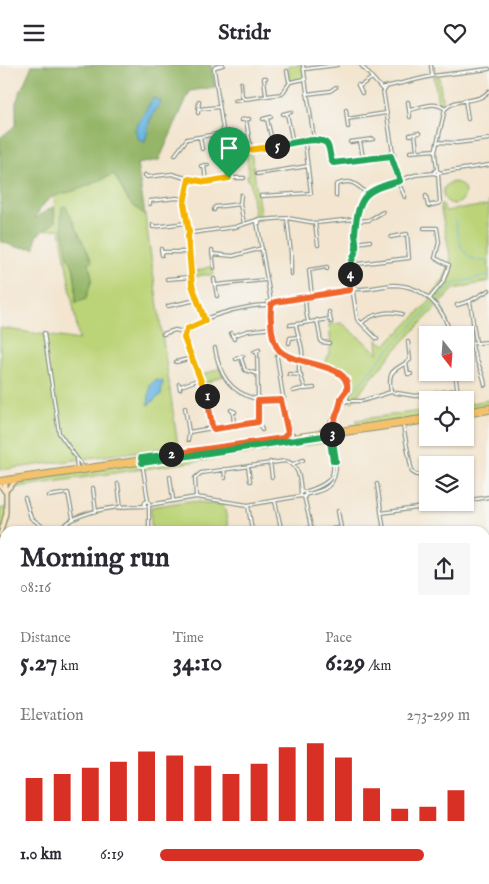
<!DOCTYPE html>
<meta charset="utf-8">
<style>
:root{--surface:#fff;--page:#f7f7f7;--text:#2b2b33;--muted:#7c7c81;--accent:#d93025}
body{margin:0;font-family:"IM FELL English",serif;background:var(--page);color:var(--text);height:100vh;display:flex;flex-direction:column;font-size:19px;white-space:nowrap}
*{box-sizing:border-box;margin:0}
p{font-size:16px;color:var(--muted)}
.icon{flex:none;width:28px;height:28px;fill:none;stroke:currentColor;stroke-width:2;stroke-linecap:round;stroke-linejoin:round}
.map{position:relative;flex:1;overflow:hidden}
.sheet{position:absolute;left:0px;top:461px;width:490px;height:359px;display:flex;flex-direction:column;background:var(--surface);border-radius:15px 15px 0 0;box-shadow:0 1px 4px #0004}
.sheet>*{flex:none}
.needle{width:32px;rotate:163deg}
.buttons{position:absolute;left:419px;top:261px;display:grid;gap:10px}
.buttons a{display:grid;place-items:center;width:55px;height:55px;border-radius:0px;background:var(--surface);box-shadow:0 1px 4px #0004;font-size:25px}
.pin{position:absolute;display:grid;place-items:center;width:42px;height:42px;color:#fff;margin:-51px -21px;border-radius:50% 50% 50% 0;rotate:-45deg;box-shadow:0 0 5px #0007}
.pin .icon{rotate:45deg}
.km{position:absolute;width:25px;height:25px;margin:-12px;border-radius:50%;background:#222;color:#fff;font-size:14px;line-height:25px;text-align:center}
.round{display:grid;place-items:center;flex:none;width:52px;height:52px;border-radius:0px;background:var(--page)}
.headline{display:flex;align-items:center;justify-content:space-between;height:85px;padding:0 20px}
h1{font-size:28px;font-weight:700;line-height:38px}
.metrics{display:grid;grid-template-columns:repeat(3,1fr);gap:8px;height:85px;padding:5px 20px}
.metrics div{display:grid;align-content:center}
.metrics b{font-size:25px;font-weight:700}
.metrics small{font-size:14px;font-weight:400}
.metrics p{font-size:14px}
.chart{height:140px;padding:10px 20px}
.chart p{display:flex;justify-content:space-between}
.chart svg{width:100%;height:90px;margin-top:5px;stroke:var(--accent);stroke-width:6}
ul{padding:0 20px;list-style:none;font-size:16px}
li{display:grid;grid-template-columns:80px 60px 1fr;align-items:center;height:38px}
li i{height:12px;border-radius:6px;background:var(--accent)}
header{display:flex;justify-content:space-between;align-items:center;height:65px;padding:0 20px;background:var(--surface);font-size:22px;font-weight:700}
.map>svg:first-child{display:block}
.green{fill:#bcd478;stroke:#6e8856;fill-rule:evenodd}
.forest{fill:#95b668;stroke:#5a7a4e}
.water{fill:#66b3e0;stroke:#42788a}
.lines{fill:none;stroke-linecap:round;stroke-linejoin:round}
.stream{stroke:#66b3e0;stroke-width:1}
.street-casing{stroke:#899182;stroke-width:4.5}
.secondary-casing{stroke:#899182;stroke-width:5.5}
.primary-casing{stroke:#899182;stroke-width:6}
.street{stroke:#fff;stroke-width:2}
.secondary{stroke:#fbe7c3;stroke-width:3}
.primary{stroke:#f4c26a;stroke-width:4}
.split-1-casing{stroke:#fff;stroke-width:10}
.split-2-casing{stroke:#fff;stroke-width:10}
.split-3-casing{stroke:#fff;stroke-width:10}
.split-4-casing{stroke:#fff;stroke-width:10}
.split-5-casing{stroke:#fff;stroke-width:10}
.split-6-casing{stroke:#fff;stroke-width:10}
.split-1{stroke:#f5b400;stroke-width:6}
.split-2{stroke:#f0652b;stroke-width:6}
.split-3{stroke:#22a559;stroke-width:6}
.split-4{stroke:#f0652b;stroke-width:6}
.split-5{stroke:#22a559;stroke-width:6}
.split-6{stroke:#f5b400;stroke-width:6}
</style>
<header><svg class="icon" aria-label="menu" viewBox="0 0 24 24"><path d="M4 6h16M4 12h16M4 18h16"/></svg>Stridr<svg class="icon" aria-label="heart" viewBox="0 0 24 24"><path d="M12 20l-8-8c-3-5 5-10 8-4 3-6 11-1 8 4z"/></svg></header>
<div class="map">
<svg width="489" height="819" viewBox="0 0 489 819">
<rect width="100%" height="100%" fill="#f6f6f2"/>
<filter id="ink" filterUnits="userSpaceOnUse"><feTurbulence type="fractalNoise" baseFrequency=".02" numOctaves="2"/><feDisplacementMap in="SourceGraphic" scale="10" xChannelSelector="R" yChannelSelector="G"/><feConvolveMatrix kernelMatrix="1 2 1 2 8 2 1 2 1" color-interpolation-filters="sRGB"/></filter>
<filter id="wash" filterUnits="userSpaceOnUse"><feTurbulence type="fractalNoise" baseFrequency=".0096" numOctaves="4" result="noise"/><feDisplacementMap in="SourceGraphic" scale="20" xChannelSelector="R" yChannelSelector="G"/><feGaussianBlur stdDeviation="1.12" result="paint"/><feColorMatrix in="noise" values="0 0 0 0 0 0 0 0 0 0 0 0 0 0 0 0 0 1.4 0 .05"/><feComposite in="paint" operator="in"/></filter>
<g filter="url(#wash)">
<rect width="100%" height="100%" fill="#f3e5cf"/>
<path class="green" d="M288,0H303L305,14L290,17Z
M434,11H439L443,42L438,40Z
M246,85H251L261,155H255L250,115H248L247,110H249Z
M114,109L129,137L145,150L178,381L0,405V263L79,275L60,164L44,165L55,157L54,130L81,123ZM65,141L89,198L92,214L76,238V223Z
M443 128a11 11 0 1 1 22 0a11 11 0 1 1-22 0Z
M489,136V216L454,224L395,285L352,337L347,334L348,320L342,309L324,303L331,281L329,259L342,258L378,288L377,274L385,280L395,269L399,267L431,235L430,233L444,214L451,196L440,139H443L445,146L489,140Z
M209,202H212L214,210H202L191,213L190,208Z
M220,303L223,311L203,319L200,311Z
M489,335V342L465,346V339Z
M427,345V352L357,362L356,355Z
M329,370L330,377L11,423L10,455L0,482V443L6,444L7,426L16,416L140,398L142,404V398Z
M189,436L224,440L229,466H151V442Z
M90,815H130L119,819H91Z"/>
<path class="forest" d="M32,0H211L215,22L190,26L159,95L137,99L145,150L129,137L114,109C103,113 93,119 82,123C56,133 50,125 35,153L53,142L55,157L36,171L35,183L16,182L0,176V73L16,60V37Z
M66,141L92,196L89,198L92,214L86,234L76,238C75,225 78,203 68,193L61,152L62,142Z"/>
<path class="water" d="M153,33L161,36L150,55L145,77L139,75L135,64Z
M155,315L163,316L161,330L148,340L150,320Z"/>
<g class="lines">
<path class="stream" d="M455,154C458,175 462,200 489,196
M437,236L453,219L489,210
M352,328L388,285L434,239"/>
</g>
</g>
<g filter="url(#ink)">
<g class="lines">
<g class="street-casing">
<path id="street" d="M223,0L215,2L214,4L230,112L228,115L206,117L189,115L184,134L187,165L191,168L235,162L257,155
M303,0L314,74
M361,0L382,24
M431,0L432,11
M305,4L337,0
M287,6L289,16
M241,18L242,32L245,34L282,29L290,17L305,14
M358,20L362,28
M360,21L372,13
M383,22L386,23L384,26L382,24Z
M385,22L432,11L489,4
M383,25L393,88
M307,29L330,26L336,22
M266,31L264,13H266
M465,35L468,54
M235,36L242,35
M408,37L409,45
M199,44L219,42
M346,45L348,62
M198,48L199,36
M283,49L291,47
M287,49L293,78
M410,52L409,45C422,43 433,35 445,44
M263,54L271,52
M267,54L273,80
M347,54L386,48
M241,55L249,54
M246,55L251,84
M415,69L417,85
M410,70L419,68
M200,72L202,84
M360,76L363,93
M350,77L373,74
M437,77L457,78L489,74
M392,87L394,90L391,91L390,88Z
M410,87L435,85
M228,88L314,74C335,77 325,86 333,98L390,91
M175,90L187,74L223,68
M391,91L396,113
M204,100L206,117
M201,101L208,100
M436,105L439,107L436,109L434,107Z
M437,105L435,87L445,44C457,31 478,40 489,26
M438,108L489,100
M257,109L308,101
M145,110L147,112L172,109L189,114
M229,113H244
M398,113L400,115L398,117L396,115Z
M400,115L415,110L435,108
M398,117L405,132
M261,131L311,128L305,78
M336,131V120C350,113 357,119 367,129
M426,131L428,141L440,138L438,109
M150,139V136L176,133L184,134
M240,139L241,130
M214,145L215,142L240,139L244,158
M287,153L291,189V209
M355,153C363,130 374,124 396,115
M356,153L358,155L356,157L354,156Z
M258,154L260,155L259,158L257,156Z
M260,155L287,153L316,158L354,154
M358,156L369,155L383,147
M257,157L271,237
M315,158L318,180
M153,160V162L186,158
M424,163H437L439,177L435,193L449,200L443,217L430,233
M189,167L188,171L191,212L205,256
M356,178L370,176
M161,184L162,190
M212,185L214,203
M163,187H187
M212,189L233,191L262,183
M349,200L409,193L407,169L391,172
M167,214L191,212
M214,214L217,231
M216,220L265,215
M351,224L349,202L355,185L357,157
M351,224H354L353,227H350Z
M354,224C367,225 380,221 393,220C422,220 445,242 450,270
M353,228L357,254L377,274
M312,231L309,205L327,202V204
M305,232L306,245
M268,237H271V240H268Z
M271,237L350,227
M271,240L276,281L281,287L299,295
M457,240L470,236
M168,241L197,235
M306,246L308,257
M329,247L331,257
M317,255L321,277L329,278
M362,258C371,249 389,245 402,249
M296,259C297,273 304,279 302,293
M290,260L330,254
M44,268L59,368L83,402
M231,268L234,274
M427,268L428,270
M163,269L175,265L184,267
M233,271L247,266L272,263
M289,278L290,273L298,272
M476,278L470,236L489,225
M465,279L489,277
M472,279C474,294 483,305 485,320
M215,283C219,310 230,327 256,334
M280,286L277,292L283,332
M254,287L259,285
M257,287L258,332
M241,293L245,305L258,309
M302,293V296H299L300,293Z
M236,294L243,291
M302,296L342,309L348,318L347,332
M176,297L192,293
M406,298L408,309H411
M455,308L459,335
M289,309L301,310
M179,319L180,324
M181,321L200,314
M304,324L314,323
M293,326L305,323L299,306V296
M391,327C387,303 395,306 410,295L408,277
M341 334a3 3 0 1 1 6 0a3 3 0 1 1-6 0Z
M282,332L284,333L283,335H281Z
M257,333L259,332L260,335L257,336Z
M260,334L281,335
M282,335L289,367L294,371
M258,336V357L212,363L207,329L184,270C190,253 251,239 268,240
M346,336H362L391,327L415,331L457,325
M185,343L189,367L212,363
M231,345L235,347
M233,348L234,360
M259,357L262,365
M403,361L412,407L417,410L428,409
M329,365L331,356L344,337
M332,365L333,355
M321,366L329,361
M188,375L189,368
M333,376L341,370
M76,393L77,404
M142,397L148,436
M270,397L272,412
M293,399L303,395
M248,401L250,416
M465,402L471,400
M224,404L225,413
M170,412L173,435
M118,419L121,443
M377,419L384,466
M93,423L96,447
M300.5 429a2.5 2.5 0 1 1 5 0a2.5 2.5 0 1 1-5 0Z
M304,427C345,415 332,404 329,370
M305,430C311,428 318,427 324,424C343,414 334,387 332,370
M49,431L68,428L73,453
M304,431L312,466
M196,432L195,413L201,408L285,396C299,398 300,415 301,427
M25,433L31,453L49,466
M275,436L281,463
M465,436L489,432
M144.5 439a2.5 2.5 0 1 1 5 0a2.5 2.5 0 1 1-5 0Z
M149,440L196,432L248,440L301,431
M248,440L252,466
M338,446L341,463
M381,448L453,438
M58,466C78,444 116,441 145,441
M149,466V441
M319,466L339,463L342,466
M485,494L489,493
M0,495L5,499
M0,525L5,529
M485,537H489
M0,564L5,549
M485,580H489
M0,600L5,601
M485,609L489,608
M485,641L489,661
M0,676L5,675
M485,686H489
M485,739L489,738
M0,740L5,739
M0,762L5,796
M485,766H489
M485,777L489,779
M11,815L14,819
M77,815L78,819
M149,815L150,819
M175,815L176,819
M228,815L229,819
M255,815V819
M282,815V819
M309,815L310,819
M449,815L450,819
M451,815L452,819
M32,819L33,815
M119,819L130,815"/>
</g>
<g class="secondary-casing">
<path id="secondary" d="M4,417L6,430
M0,420L4,426
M7,425L16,416
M0,470L6,448V416"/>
</g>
<g class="primary-casing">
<path id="primary" d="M465,346L489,342
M465,350L489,346
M0,415L428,352
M0,418L428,356
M485,805L489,804
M485,809L489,808
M388,819L416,815
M415,819L442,815"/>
</g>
<use href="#street" class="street"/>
<use href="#secondary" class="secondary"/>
<use href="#primary" class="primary"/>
</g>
</g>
<g class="lines" filter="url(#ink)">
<g class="split-1-casing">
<path id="split-1" d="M207,331L184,273L187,264L205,256L192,220L188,171L189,167L184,138L189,114L206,117L229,113"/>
</g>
<g class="split-2-casing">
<path id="split-2" d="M171,389L283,373L288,368L281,335L258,336V357L214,364L212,361L207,331"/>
</g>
<g class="split-3-casing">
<path id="split-3" d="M171,389L141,393L142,398L329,370L333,396H336L332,369"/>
</g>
<g class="split-4-casing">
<path id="split-4" d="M332,369C332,354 341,344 341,333L347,325C352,297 293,301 279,285C271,277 270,251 271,240L275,237L350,225V209"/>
</g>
<g class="split-5-casing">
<path id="split-5" d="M277,81C289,79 320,70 327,79C331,85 329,93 333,98L391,91L400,116C366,125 358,129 355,168C355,173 357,178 356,183C355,193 348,199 350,209"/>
</g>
<g class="split-6-casing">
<path id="split-6" d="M229,113L228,88L277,81"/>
</g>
<use href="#split-1" class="split-1"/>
<use href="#split-2" class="split-2"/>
<use href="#split-3" class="split-3"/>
<use href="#split-4" class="split-4"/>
<use href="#split-5" class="split-5"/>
<use href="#split-6" class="split-6"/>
</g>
</svg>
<div class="buttons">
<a><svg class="needle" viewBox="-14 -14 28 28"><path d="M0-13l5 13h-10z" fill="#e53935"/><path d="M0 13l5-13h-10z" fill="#7c7c81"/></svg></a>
<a><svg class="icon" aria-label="locate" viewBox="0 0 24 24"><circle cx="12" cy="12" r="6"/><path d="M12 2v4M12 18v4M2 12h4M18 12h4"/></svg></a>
<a><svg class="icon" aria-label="layers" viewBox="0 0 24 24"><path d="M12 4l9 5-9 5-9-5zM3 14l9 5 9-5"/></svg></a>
</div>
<div class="pin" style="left:229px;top:113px;background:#1e9e55"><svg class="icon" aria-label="arrive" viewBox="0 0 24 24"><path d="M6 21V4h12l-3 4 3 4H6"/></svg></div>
<b class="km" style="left:207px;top:331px">1</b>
<b class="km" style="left:171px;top:389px">2</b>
<b class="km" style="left:332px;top:369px">3</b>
<b class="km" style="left:350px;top:209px">4</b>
<b class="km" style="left:277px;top:81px">5</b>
<section class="sheet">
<div class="headline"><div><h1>Morning run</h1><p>08:16</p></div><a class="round"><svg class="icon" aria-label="share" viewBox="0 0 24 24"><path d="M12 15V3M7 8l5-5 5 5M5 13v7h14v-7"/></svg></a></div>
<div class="metrics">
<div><p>Distance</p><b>5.27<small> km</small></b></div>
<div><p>Time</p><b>34:10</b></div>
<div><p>Pace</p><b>6:29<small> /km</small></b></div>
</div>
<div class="chart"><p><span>Elevation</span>273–299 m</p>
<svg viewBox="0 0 160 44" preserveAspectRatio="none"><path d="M5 44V23M15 44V21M25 44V18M35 44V15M45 44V10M55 44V12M65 44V17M75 44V21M85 44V16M95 44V8M105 44V6M115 44V13M125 44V28M135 44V38M145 44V37M155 44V29"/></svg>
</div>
<ul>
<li><b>1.0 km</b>6:19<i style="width:85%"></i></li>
</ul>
</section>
</div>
